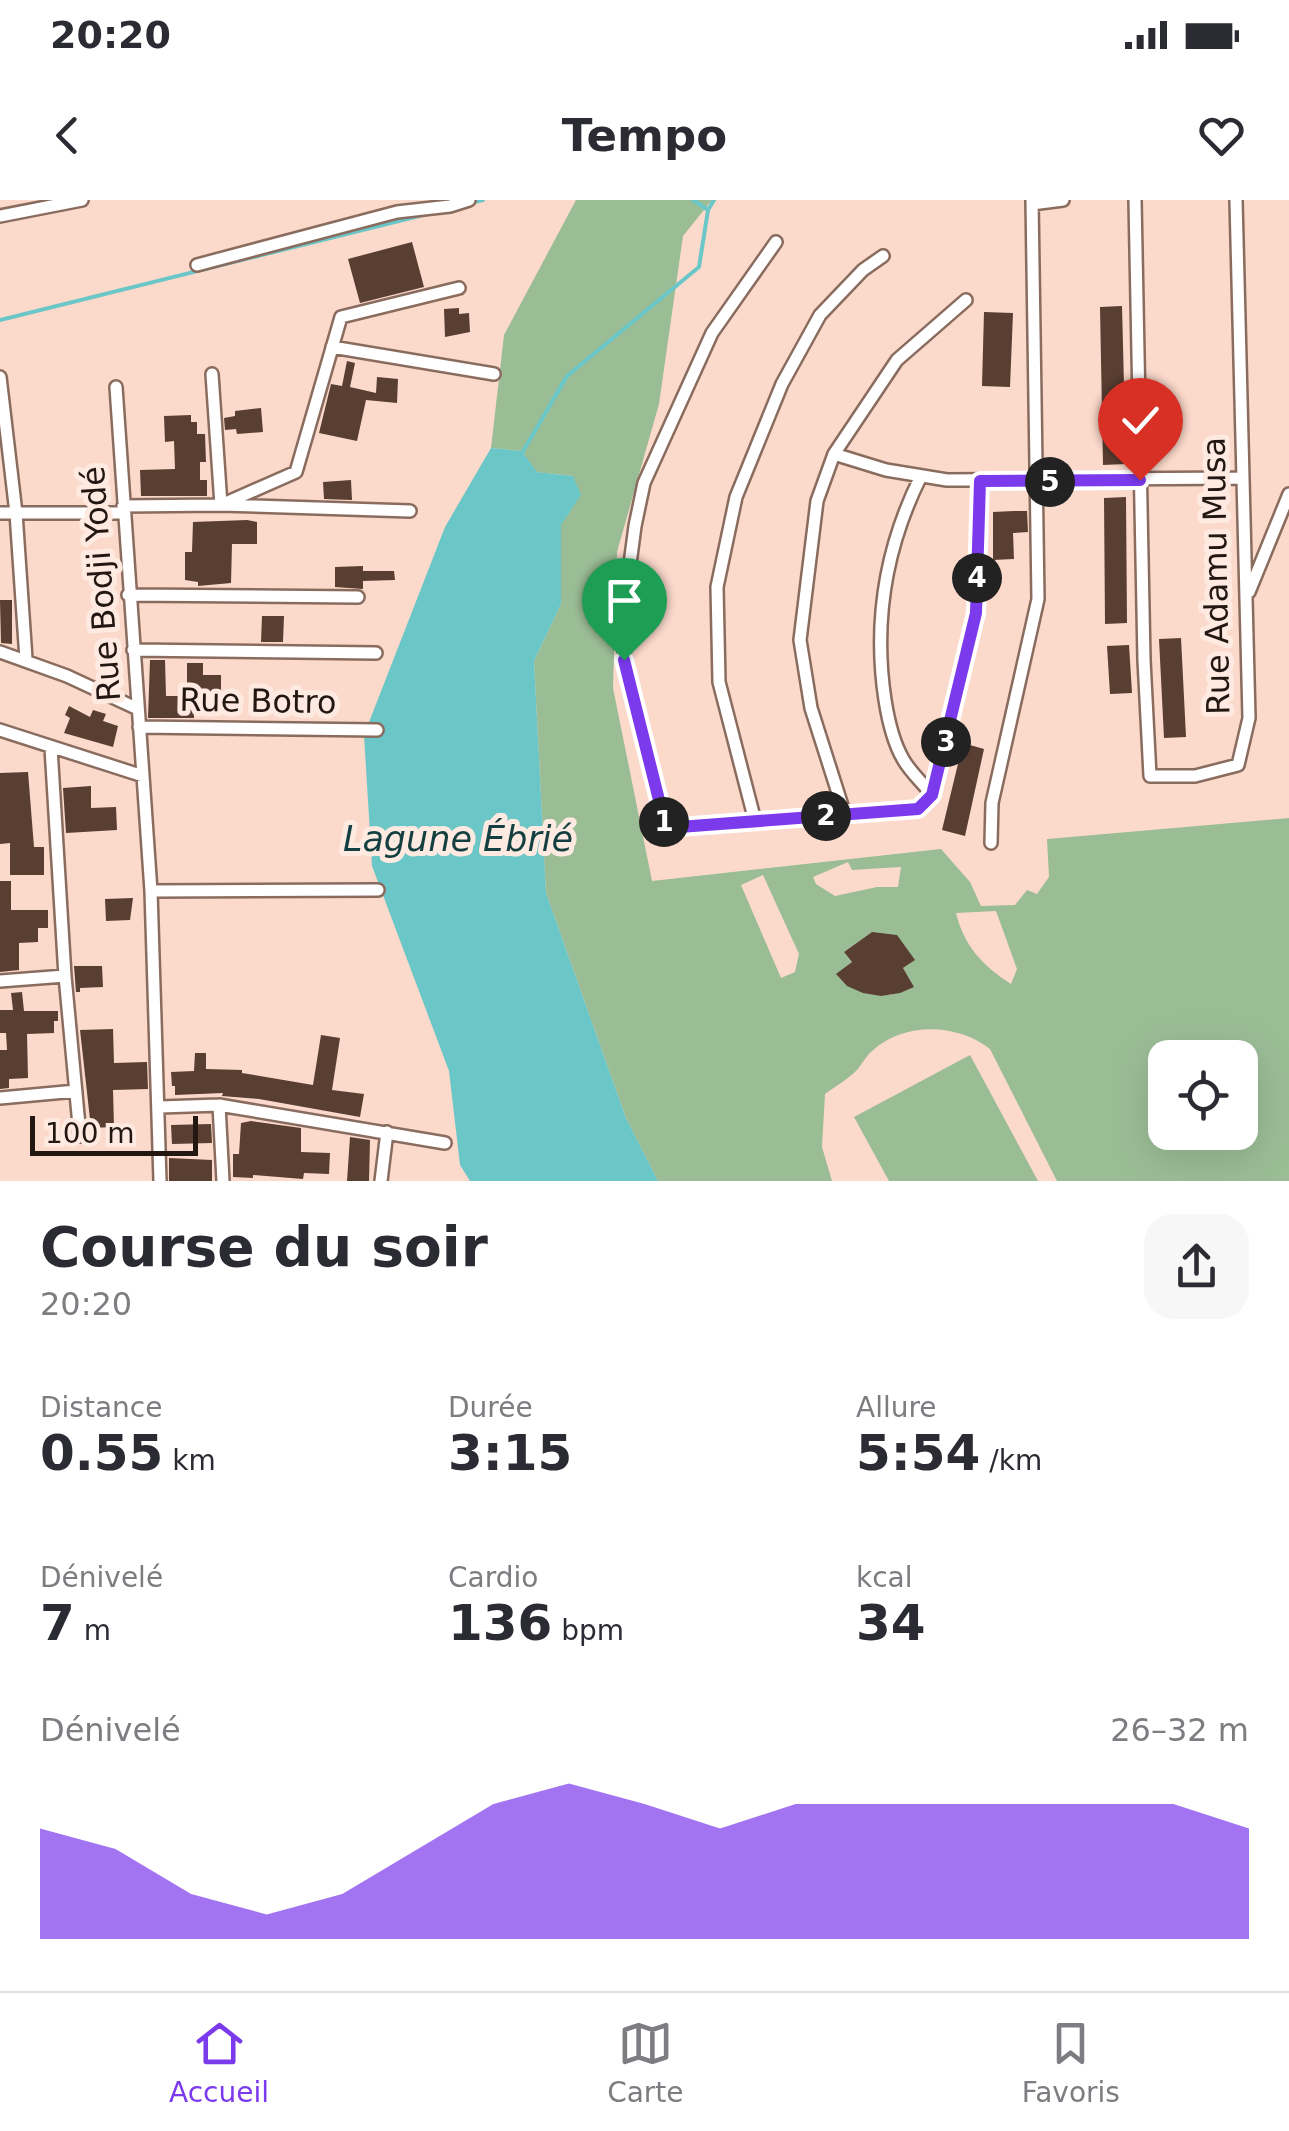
<!DOCTYPE html>
<html lang="fr">
<meta charset="utf-8">
<style>
:root{--surface:#fff;--page:#f7f7f7;--text:#2b2b33;--muted:#7c7c81;--line:#e1e1e2;--accent:#7c3aed}
body{margin:0;font-family:"DejaVu Sans",sans-serif;background:var(--page);color:var(--text);height:100vh;display:flex;flex-direction:column;font-size:38px;white-space:nowrap}
*{box-sizing:border-box;margin:0}
p{font-size:32px;color:var(--muted)}
.icon{flex:none;width:55px;height:55px;fill:none;stroke:currentColor;stroke-width:2;stroke-linecap:round;stroke-linejoin:round}
.map{position:relative;height:981px;overflow:hidden}
.details{display:flex;flex-direction:column;background:var(--surface);flex:1}
.details>*{flex:none}
.fabs{position:absolute;left:1148px;top:840px;display:grid;gap:20px}
.fabs a{display:grid;place-items:center;width:110px;height:110px;border-radius:20px;background:var(--surface);box-shadow:0 10px 40px #0002;font-size:50px}
.scale{position:absolute;left:30px;bottom:25px;width:168px;box-sizing:border-box;padding-left:10px;border:5px solid #231712;border-top:0;font-size:28px;line-height:35px;white-space:nowrap;color:#231712;-webkit-text-stroke:8px #ffeae1;paint-order:stroke}
.pin{position:absolute;display:grid;place-items:center;width:85px;height:85px;color:#fff;margin:-102px -42px;border-radius:50% 50% 50% 0;rotate:-45deg;box-shadow:0 0 10px #0007}
.pin .icon{rotate:45deg}
.km{position:absolute;width:50px;height:50px;margin:-25px;border-radius:50%;background:#222;color:#fff;font-size:28px;line-height:50px;text-align:center}
.round{display:grid;place-items:center;flex:none;width:105px;height:105px;border-radius:30px;background:var(--page)}
.head{display:flex;align-items:center;justify-content:space-between;height:170px;padding:0 40px}
h1{font-size:55px;font-weight:600;line-height:75px}
.figures{display:grid;grid-template-columns:repeat(3,1fr);gap:15px;height:170px;padding:10px 40px}
.figures div{display:grid;align-content:center}
.figures b{font-size:50px;font-weight:600}
.figures small{font-size:28px;font-weight:400}
.figures p{font-size:28px}
.chart{height:280px;padding:20px 40px}
.chart p{display:flex;justify-content:space-between}
.chart svg{width:100%;height:180px;margin-top:10px;fill:var(--accent);opacity:.7}
.status{display:flex;justify-content:space-between;align-items:center;height:70px;padding:0 50px;background:var(--surface);direction:ltr}
.status svg{height:28px;fill:currentColor}
header{display:flex;justify-content:space-between;align-items:center;height:130px;padding:0 40px;background:var(--surface);font-size:45px;font-weight:600}
.tabs{display:flex;justify-content:space-around;align-items:center;height:140px;border-top:2px solid var(--line);background:var(--surface);font-size:28px;color:var(--muted)}
.tabs a{display:grid;justify-items:center;gap:5px}
.tabs .active{color:var(--accent)}
.map>svg:first-child{display:block}
.green{fill:#9bbd96;fill-rule:evenodd}
.water{fill:#6bc6c8}
.lines{fill:none;stroke-linecap:round;stroke-linejoin:round}
.stream{stroke:#6bc6c8;stroke-width:4}
.building{fill:#593e32}
.minor-casing{stroke:#8a6c5f;stroke-width:16}
.minor{stroke:#fff;stroke-width:11}
.route-casing{stroke:#fff;stroke-width:20}
.route{stroke:#7c3aed;stroke-width:12}
.labels{text-anchor:middle;dominant-baseline:central;stroke-width:10;stroke-linejoin:round;paint-order:stroke}
.street-label{font-size:32px;fill:#231712;stroke:#ffeae1}
.water-label{font-size:35px;font-style:italic;fill:#133f40;stroke:#ffeae1}
</style>
<div class="status"><b>20:20</b><svg viewBox="0 0 49 12"><path d="M0 12V9h3v3zM5 12V6h3v6zM10 12V3h3v9zM15 12V0h3v12zM26 1h20v11H26zM47 4h2v5h-2z"/></svg></div>
<header><svg class="icon" aria-label="back" viewBox="0 0 24 24"><path d="M15 5l-7 7 7 7"/></svg>Tempo<svg class="icon" aria-label="heart" viewBox="0 0 24 24"><path d="M12 20l-8-8c-3-5 5-10 8-4 3-6 11-1 8 4z"/></svg></header>
<div class="map">
<svg width="1289" height="981" viewBox="0 0 1289 981">
<rect width="100%" height="100%" fill="#fbd9cb"/>
<path class="green" d="M576,0H712L683,36L659,204L617,352L613,488L652,681L941,649L970,682L981,706L1015,705L1027,690L1037,694L1049,677L1047,639L1289,618V981H1057L990,849C958,824 905,821 872,851C866,856 862,864 857,870C848,879 836,886 825,894L822,947L832,981H658L626,918L546,693L534,461L561,404V325L573,276L536,272L522,251L491,248L504,135ZM848,662L852,670L901,667L898,687H877L835,696L816,684L813,677ZM763,675L799,754L795,772L781,778L741,685ZM996,711L1017,769L1011,784C983,766 964,746 956,713ZM871,733L914,760L903,768L913,787C886,801 858,797 837,775L852,762L844,752ZM1165,858H1240V932H1165Z
M970,855L1038,981H889L854,917Z"/>
<path class="water" d="M491,248L522,251L537,272L573,276L581,295L561,325V404L534,461L546,693L626,918L658,981H470L460,965L449,871L372,666L364,535L445,327Z"/>
<g class="lines">
<path class="stream" d="M693,0L708,10
M470,3L483,0
M0,120L427,14
M522,253L567,176L699,67L708,10L714,0"/>
</g>
<path class="building" d="M412,42L424,87L360,103L348,59Z
M1122,106L1126,264L1103,265L1100,107Z
M459,108V114L469,113L470,132L445,137L444,109Z
M984,112L1013,113L1010,187L982,186Z
M347,161L355,163L350,187L376,193L377,177L398,179L397,203L366,200L357,241L319,233L331,184L342,186Z
M261,208L263,232L237,234L236,229L225,230L224,218L235,216V211Z
M191,215V222H197V234H205L206,262H200V280H207V296H141L140,270L175,269L174,241L165,242L164,216Z
M351,280L352,300L324,299L323,282Z
M1126,297L1127,423L1105,424L1104,298Z
M1014,311H1027L1028,332L1013,333L1014,359L993,360V312Z
M247,320L257,322V344H232L231,383L198,386V382L185,380V352H192L193,322Z
M363,366V371H394L395,380L363,381V389L335,387V367Z
M0,400H12V444L1,443Z
M262,416H284L283,442H261Z
M1181,438L1186,537L1164,538L1159,439Z
M1129,445L1132,493L1110,494L1107,446Z
M150,460H165L166,496H187V463H203V475H221V497H194V518H148Z
M69,506L90,517L93,510L106,514L103,521L118,526L113,547L64,533L70,518L65,515Z
M963,543L984,549L965,636L942,630Z
M28,572L34,647H44V675H10V643L0,644V573Z
M91,586V608L116,607L117,630L66,633L63,588Z
M0,681H11V710H48V728H38V742L19,743V770L0,772Z
M133,698L130,720L106,721L105,699Z
M872,732L897,735L915,760L903,768L914,787L900,793L881,796L863,793L847,786L836,774L852,762L844,752Z
M74,766H102L103,787L80,788V792H76Z
M22,792L24,811H58V821H54V833L27,834L28,878L9,879V888L0,889V850H7L6,833H0V810H13L11,793Z
M113,829L114,863L147,862L148,889L113,890L114,927L91,928L80,830Z
M321,835L340,838L332,890L364,894L360,917L259,899L222,896L223,893L175,895V886H172L171,872L194,871L195,853H206V869L242,870V873L313,885Z
M251,921L301,928V952L330,953L329,974L304,973L303,979L253,975V978L233,977V954H239L241,923Z
M211,924L212,943L172,944L171,925Z
M350,937L370,940L369,981H347Z
M169,958L212,960V981H169Z"/>
<g class="lines">
<g class="minor-casing">
<path id="minor" d="M1135,0L1144,460L1150,576H1195L1238,565L1249,518L1236,0
M1032,4L1063,0
M0,16L82,0
M776,42L712,133L644,283L635,326L625,402L624,460L666,628L918,609L932,595L976,413L980,281
M197,65L397,12L450,6L469,0
M332,147L494,174
M212,174L221,305L296,272L341,117L459,88
M0,177L16,313L26,459
M116,187L151,691L160,981
M834,254L886,270L947,280L1243,278
M921,276C885,348 873,421 885,500C888,519 893,542 903,559C910,572 923,583 932,595
M123,306L221,305L410,311
M0,313H123
M1249,392L1289,294
M128,395L358,397
M133,450L376,453
M0,452L67,476L138,509
M139,527L377,530
M0,530L143,576
M51,548L65,776L80,936
M845,615L811,508L800,440L817,301L834,254L897,160L966,100
M755,621L719,482L717,387L736,297L782,184L820,115L863,70L883,56
M991,643L992,603L1038,399L1032,0
M151,691L378,690
M0,781L65,776
M0,898L76,891
M219,905L223,981
M160,907L219,905L445,943
M381,981L387,932"/>
</g>
<use href="#minor" class="minor"/>
</g>
<g class="lines">
<g class="route-casing">
<path id="route" d="M624,460L666,628L918,609L932,595L976,413L980,281L1140,280"/>
</g>
<use href="#route" class="route"/>
</g>
<g class="labels">
<g class="street-label">
<text transform="translate(1216 376) rotate(-91)">Rue Adamu Musa</text>
<text transform="translate(101 384) rotate(-94)">Rue Bodji Yodé</text>
<text transform="translate(258 501) rotate(1)">Rue Botro</text>
</g>
<g class="water-label">
<text x="458" y="639">Lagune Ébrié</text>
</g>
</g>
</svg>
<div class="fabs">
<a><svg class="icon" aria-label="locate" viewBox="0 0 24 24"><circle cx="12" cy="12" r="6"/><path d="M12 2v4M12 18v4M2 12h4M18 12h4"/></svg></a>
</div>
<div class="scale">100 m</div>
<div class="pin" style="left:624px;top:460px;background:#1e9e55"><svg class="icon" aria-label="arrive" viewBox="0 0 24 24"><path d="M6 21V4h12l-3 4 3 4H6"/></svg></div>
<div class="pin" style="left:1140px;top:280px;background:#d93025"><svg class="icon" aria-label="check" viewBox="0 0 24 24"><path d="M5 12l5 5 9-10"/></svg></div>
<b class="km" style="left:664px;top:622px">1</b>
<b class="km" style="left:826px;top:616px">2</b>
<b class="km" style="left:946px;top:542px">3</b>
<b class="km" style="left:977px;top:378px">4</b>
<b class="km" style="left:1050px;top:282px">5</b>
</div>
<section class="details">
<div class="head"><div><h1>Course du soir</h1><p>20:20</p></div><a class="round"><svg class="icon" aria-label="share" viewBox="0 0 24 24"><path d="M12 15V3M7 8l5-5 5 5M5 13v7h14v-7"/></svg></a></div>
<div class="figures">
<div><p>Distance</p><b>0.55<small> km</small></b></div>
<div><p>Durée</p><b>3:15</b></div>
<div><p>Allure</p><b>5:54<small> /km</small></b></div>
</div>
<div class="figures">
<div><p>Dénivelé</p><b>7<small> m</small></b></div>
<div><p>Cardio</p><b>136<small> bpm</small></b></div>
<div><p>kcal</p><b>34</b></div>
</div>
<div class="chart"><p><span>Dénivelé</span>26–32 m</p>
<svg viewBox="0 0 160 44" preserveAspectRatio="none"><path d="M0 44V17L10 22L20 33L30 38L40 33L50 22L60 11L70 6L80 11L90 17L100 11L110 11L120 11L130 11L140 11L150 11L160 17V44z"/></svg>
</div>
</section>
<nav class="tabs">
<a class="active"><svg class="icon" aria-label="home" viewBox="0 0 24 24"><path d="M3 11l9-7 9 7M6 9v11h12V9"/></svg>Accueil</a>
<a><svg class="icon" aria-label="map" viewBox="0 0 24 24"><path d="M3 6l6-2 6 2 6-2v14l-6 2-6-2-6 2zM9 4v14M15 6v14"/></svg>Carte</a>
<a><svg class="icon" aria-label="saved" viewBox="0 0 24 24"><path d="M7 4h10v16l-5-4-5 4z"/></svg>Favoris</a>
</nav>
